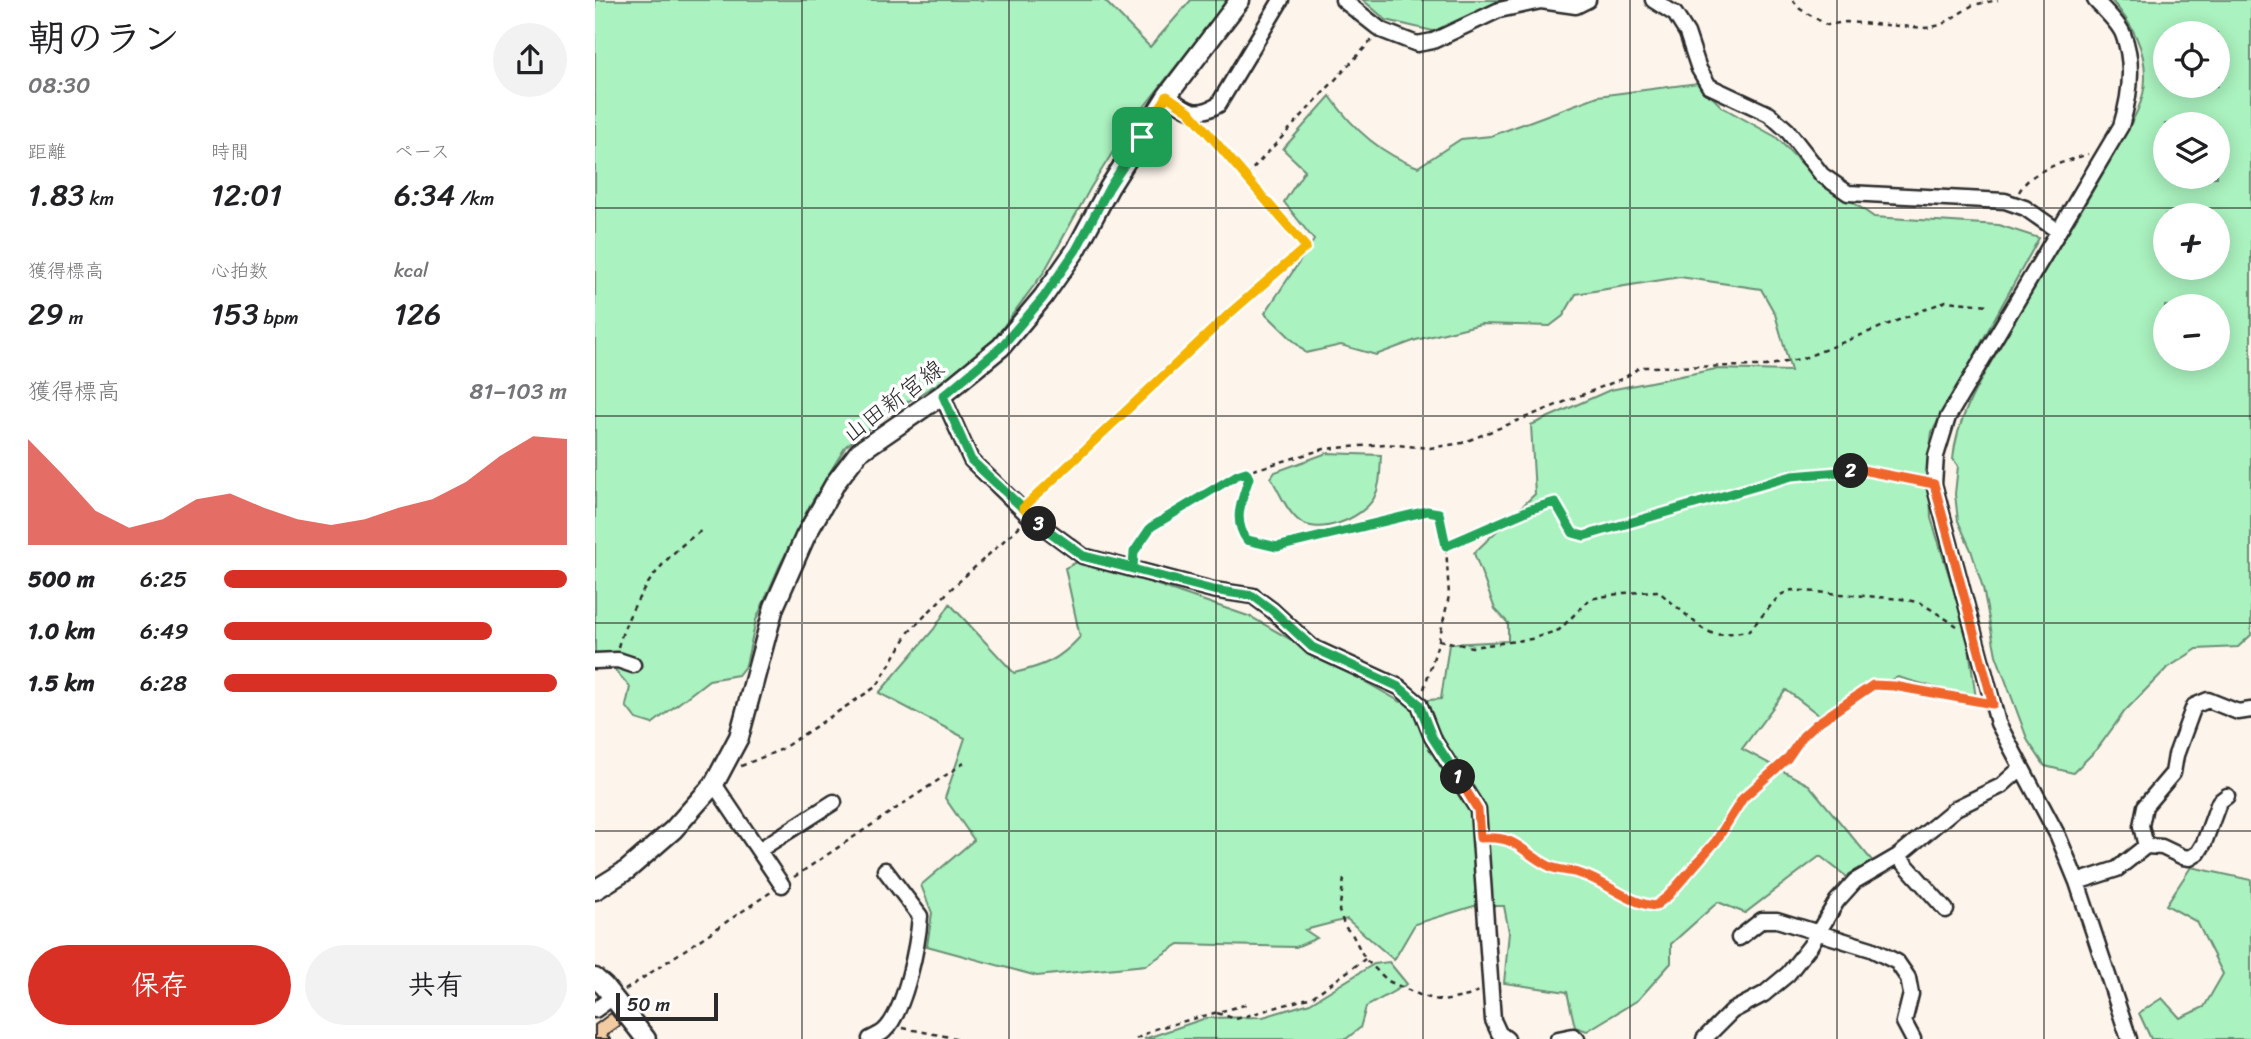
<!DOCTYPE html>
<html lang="ja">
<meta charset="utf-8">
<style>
:root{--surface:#fff;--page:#f2f2f2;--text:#202124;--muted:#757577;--accent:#d93025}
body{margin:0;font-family:Sriracha,"Klee One",sans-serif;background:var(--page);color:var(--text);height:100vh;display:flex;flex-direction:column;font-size:26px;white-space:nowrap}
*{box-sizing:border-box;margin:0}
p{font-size:23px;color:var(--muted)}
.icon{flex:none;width:38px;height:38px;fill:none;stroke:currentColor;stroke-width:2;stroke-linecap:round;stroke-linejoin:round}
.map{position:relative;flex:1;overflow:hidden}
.drawer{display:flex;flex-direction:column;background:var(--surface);width:595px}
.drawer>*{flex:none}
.tools{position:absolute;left:1558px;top:21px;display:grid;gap:14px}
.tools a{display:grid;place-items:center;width:77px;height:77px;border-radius:50%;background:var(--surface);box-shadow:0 4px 18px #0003;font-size:35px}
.scale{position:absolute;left:21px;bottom:18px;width:102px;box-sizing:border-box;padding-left:7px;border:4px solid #2b2b2b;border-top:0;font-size:19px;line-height:24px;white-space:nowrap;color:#2b2b2b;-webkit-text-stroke:5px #fff;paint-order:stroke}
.pin{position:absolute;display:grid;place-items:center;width:60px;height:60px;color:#fff;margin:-30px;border-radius:14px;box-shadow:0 4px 10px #0006}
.km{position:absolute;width:35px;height:35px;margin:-18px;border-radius:50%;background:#222;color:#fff;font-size:19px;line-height:35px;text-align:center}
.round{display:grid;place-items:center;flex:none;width:74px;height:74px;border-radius:37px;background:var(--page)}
.headline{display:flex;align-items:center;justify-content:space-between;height:119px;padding:0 28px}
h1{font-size:38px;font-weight:600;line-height:52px}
.metrics{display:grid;grid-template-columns:repeat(3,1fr);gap:10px;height:119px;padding:7px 28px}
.metrics div{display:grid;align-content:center}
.metrics b{font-size:30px;font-weight:600}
.metrics small{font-size:19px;font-weight:400}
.metrics p{font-size:19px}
.chart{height:196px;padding:14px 28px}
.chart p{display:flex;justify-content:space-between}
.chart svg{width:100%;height:126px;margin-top:7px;fill:var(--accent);opacity:.7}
.primary-button{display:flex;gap:14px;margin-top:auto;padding:14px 28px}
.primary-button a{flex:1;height:80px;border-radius:42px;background:var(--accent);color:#fff;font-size:28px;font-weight:600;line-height:80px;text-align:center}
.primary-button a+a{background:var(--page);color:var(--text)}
ul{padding:0 28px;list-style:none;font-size:23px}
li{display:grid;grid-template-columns:112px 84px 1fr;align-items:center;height:52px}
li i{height:18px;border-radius:9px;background:var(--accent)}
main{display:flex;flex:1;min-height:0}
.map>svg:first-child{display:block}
.green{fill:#aaf2bf;stroke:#6a8e75;stroke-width:2;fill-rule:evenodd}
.building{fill:#f3cba2;stroke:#2b2b2b;stroke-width:2}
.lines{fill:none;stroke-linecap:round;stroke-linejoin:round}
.minor-casing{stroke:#2b2b2b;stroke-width:19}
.major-casing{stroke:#2b2b2b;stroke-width:23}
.path{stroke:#2b2b2b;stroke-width:2.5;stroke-dasharray:5 5;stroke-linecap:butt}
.minor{stroke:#fff;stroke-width:14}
.major{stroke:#fff;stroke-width:18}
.split-1-casing{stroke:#fff;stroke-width:14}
.split-2-casing{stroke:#fff;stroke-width:14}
.split-3-casing{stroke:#fff;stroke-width:14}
.split-4-casing{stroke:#fff;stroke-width:14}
.split-1{stroke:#22a559;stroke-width:9}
.split-2{stroke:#f0652b;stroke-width:9}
.split-3{stroke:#22a559;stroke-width:9}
.split-4{stroke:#f5b400;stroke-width:9}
.grid{fill:none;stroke:#2b2b2b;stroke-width:2;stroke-opacity:0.55}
.labels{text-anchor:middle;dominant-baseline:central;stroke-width:7;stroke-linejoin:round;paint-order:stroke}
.street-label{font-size:24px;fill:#2b2b2b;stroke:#fff}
</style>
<main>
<section class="drawer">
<div class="headline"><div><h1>朝のラン</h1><p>08:30</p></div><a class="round"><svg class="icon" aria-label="share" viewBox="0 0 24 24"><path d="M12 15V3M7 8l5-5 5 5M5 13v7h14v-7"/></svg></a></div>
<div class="metrics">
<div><p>距離</p><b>1.83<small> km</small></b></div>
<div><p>時間</p><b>12:01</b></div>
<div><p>ペース</p><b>6:34<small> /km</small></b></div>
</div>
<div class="metrics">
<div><p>獲得標高</p><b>29<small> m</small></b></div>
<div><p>心拍数</p><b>153<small> bpm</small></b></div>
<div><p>kcal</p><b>126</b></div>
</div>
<div class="chart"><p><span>獲得標高</span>81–103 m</p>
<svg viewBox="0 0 160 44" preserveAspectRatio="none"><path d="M0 44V7L10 19L20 32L30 38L40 35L50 28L60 26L70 31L80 35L90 37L100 35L110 31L120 28L130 22L140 13L150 6L160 7V44z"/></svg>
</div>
<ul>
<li><b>500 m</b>6:25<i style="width:100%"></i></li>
<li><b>1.0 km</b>6:49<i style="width:78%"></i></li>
<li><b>1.5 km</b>6:28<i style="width:97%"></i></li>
</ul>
<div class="primary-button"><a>保存</a><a>共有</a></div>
</section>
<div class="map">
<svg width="1656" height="1039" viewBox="0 0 1656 1039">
<rect width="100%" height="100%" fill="#fdf5ec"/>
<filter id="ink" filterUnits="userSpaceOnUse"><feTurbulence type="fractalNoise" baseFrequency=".0143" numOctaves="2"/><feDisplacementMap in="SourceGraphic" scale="14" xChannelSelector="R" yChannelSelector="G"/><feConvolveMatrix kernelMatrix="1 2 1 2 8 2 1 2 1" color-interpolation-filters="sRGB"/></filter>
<g filter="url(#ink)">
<path class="green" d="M0,0H509L555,47L596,0H633L534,126L496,187L449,272L397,342L354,377L302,408L251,446L215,505L184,567L161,620L151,665L143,675L114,680L57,724L41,719L31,706L35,687L19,669L15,661L0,656Z
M768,0H921L898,5L842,32L791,20Z
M1516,0H1656V635L1643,647L1602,649L1571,669L1530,711L1503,748L1478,773L1450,766L1433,741L1401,655L1388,588L1376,550L1363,521L1360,494L1363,466L1358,459C1362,415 1388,376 1410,338C1444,278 1482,220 1516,159C1529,134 1551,106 1550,76C1550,47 1535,21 1516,0ZM1570,33H1622V86H1570ZM1570,124H1622V177H1570ZM1570,215H1622V268H1570ZM1570,306H1622V359H1570Z
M1103,83L1127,107L1181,137L1214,171L1279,217L1404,225L1444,238L1337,432L1334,456L1336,518L1372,633L1381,699L1303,677L1224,715L1191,690L1147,749L1214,785L1279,863L1252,877L1225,856L1150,913L1123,902L1076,944V963L1043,1000L992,1031L980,1027L972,992L909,983L914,932L909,906H879L820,924L799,960L752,919L710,930L722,938L701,947L584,944L551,965L442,976L332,946L337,913L326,885L379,840L350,798L370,738L284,693L339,629L355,604L419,673C449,666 464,660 485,637L470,568L482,562L554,582L656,617L806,702L846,699L854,644L913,641V623L900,609L879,553L940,494L936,425L1015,390L1121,369L1196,371L1180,314L1166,289L1085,277L981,294L968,316L955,326L886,324L821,340L781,355L746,345L711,353L670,313L719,240L689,202L710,170L688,149L735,96C757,128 786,154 823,167L866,139L896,136L1003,96Z
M732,453L786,455C785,470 786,485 779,498C767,519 722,537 703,520C691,510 684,491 676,478L680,472Z
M1596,867L1656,880V1039H1556L1544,1013L1567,998L1585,1018L1609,1007L1628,974L1602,922L1571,905Z
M794,962L812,984L771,1007L765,1028L751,1039H549L611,1018L668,1017L715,1003L779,964Z"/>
<path class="building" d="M16,1013L26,1025L12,1035L15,1039H0V1025Z"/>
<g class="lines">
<g class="minor-casing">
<path id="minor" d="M748,0L786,30L822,44L838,41L904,10L946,1L981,6L993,0
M1058,0L1080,14L1092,33L1104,69L1114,86L1174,114L1192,130L1227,175L1253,193L1410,201L1430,208L1463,231
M1500,0C1509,10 1523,22 1528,34C1540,64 1535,97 1526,126L1353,417L1341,456L1339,484L1403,723L1463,836L1482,882L1534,1039
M572,96C592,110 600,118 623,105L686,0
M347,395L376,460L435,517L488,556L618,590L658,596L677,610L717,647L804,687L824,704L837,737L883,810L898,1020L904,1033L912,1039
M0,661L23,660L38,665
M119,784L187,885
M1551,846L1567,847L1588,857L1595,858L1603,853L1609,843L1624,802L1632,796
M164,850L239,802
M1303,856L1351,910
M1482,882L1522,869L1551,846L1546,826L1550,806L1578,773L1581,755L1599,706L1613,700L1643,712L1656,710
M1144,938L1167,920H1182L1276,949L1302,962L1313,978L1316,994L1309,1022L1318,1039
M0,1010L18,997
M275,1039C280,1036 286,1034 289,1031C310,1012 323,944 325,916L290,870
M963,1039L978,1036L982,1039
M1109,1039L1137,1011L1169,994L1193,974L1215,946L1242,901L1260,881L1303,856L1361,808L1406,786L1426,768"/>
</g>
<g class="major-casing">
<path id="major" d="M0,890L32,870L78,830L119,784L144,737L179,607L210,537L241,482L264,452L347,395L406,347L448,297L481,250L514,188L572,96L645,0
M0,978L9,986L51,1039"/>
</g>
<path class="path" d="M1198,0L1205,9L1232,25L1251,22L1331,28L1346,25L1378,5L1403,0
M651,176L777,40
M1424,192C1437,168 1469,163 1493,154
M651,472L654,478C647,501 637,520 652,540L682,547L832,511L844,513L851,546
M437,500L634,315L711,247L605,124
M539,555L556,527L642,475L729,449L790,444L835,448L867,443L1029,378L1045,367L1171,366L1209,358L1351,301L1393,305
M844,640L877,647L936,639L964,630L995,599L1028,593L1063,591L1108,629L1121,635L1154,631L1185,595L1197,590L1307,599L1326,603L1362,626
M23,647C36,601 66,557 106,531
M829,689L844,640L854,596L851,546L936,509L960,502L978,533L989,536L1197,476L1267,470L1326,481
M146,766L185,750L282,686L314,632L357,588L425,526
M899,837C922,835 936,858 955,867C965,871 977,870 987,874C1013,883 1032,903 1060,906L1073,896L1121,841L1148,798L1192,759L1208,736L1221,724L1278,685L1299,686L1383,703
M199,877L369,763
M749,879L744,911L750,927L757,934L770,959L793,981L827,996L848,1001L873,996L884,991
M30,990L176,892
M622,1013L641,1019L717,997L770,959
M308,1028L365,1039
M541,1039L560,1029L653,1004"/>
<use href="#minor" class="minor"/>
<use href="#major" class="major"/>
</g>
</g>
<g class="lines" filter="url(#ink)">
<g class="split-1-casing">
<path id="split-1" d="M547,137L514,188L481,250L448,298L406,347L348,396L376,460L447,526L488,556L618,590L658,596L677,610L717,647L804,687L824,704L837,737L863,777"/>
</g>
<g class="split-2-casing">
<path id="split-2" d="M863,777L883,810L885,838C923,835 924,851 954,866C963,871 975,870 986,874C1012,882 1032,903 1060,906L1073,896L1121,841L1148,798L1192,759L1208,736L1221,724L1278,685L1299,686L1398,704L1339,484L1267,470L1256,471"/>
</g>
<g class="split-3-casing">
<path id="split-3" d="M444,524L488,556L538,568L539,552L556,527L642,475L651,472L654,478C647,500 637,520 652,540L682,547L832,511L844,513L851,546L936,509L960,502L978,533L989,536L1197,476L1256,471"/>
</g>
<g class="split-4-casing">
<path id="split-4" d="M444,524L428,508L634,314L711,247L594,111L572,96L547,137"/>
</g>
<use href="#split-1" class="split-1"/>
<use href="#split-2" class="split-2"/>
<use href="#split-3" class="split-3"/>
<use href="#split-4" class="split-4"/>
</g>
<path class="grid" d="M207,0V1039M414,0V1039M621,0V1039M828,0V1039M1035,0V1039M1242,0V1039M1449,0V1039M0,208H1656M0,416H1656M0,623H1656M0,831H1656"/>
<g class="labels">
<g class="street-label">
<text transform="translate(298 401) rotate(-37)">山田新宮線</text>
</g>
</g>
</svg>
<div class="tools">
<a><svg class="icon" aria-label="locate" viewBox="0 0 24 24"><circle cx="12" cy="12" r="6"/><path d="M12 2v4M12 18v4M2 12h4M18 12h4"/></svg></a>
<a><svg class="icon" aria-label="layers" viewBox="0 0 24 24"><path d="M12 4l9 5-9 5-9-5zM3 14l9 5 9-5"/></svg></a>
<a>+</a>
<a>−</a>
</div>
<div class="scale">50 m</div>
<div class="pin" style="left:547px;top:137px;background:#1e9e55"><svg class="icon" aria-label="arrive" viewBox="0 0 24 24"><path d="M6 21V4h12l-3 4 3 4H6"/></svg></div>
<b class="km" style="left:863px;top:777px">1</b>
<b class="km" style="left:1256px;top:471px">2</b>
<b class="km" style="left:444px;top:524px">3</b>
</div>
</main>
